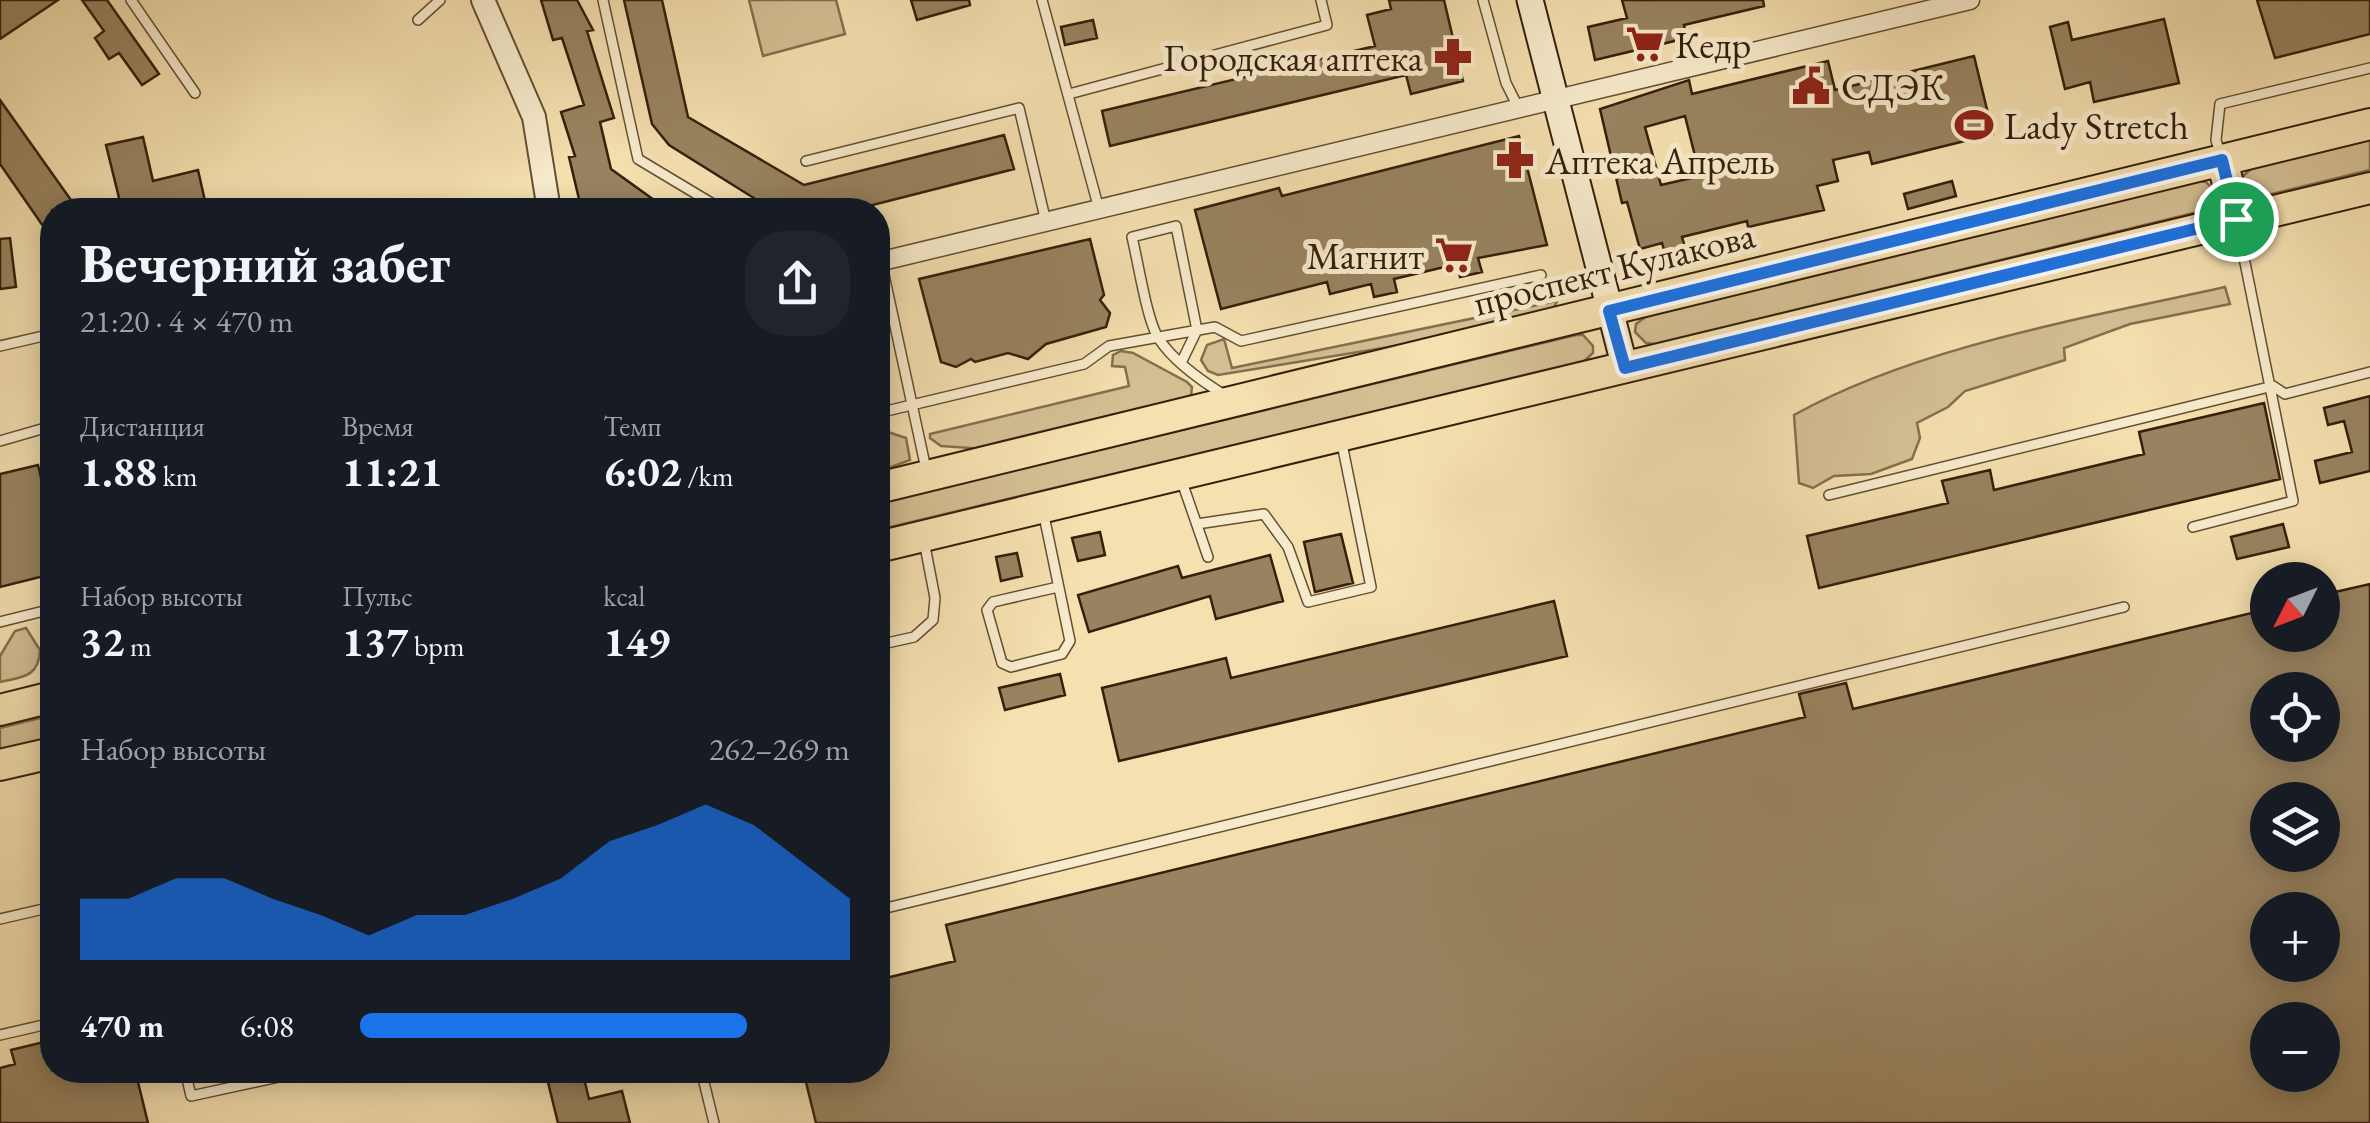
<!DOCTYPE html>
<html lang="ru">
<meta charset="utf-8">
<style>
:root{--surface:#171b24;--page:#20242c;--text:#f1f3f6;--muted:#9ea1a6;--accent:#1a73e8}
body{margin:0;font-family:"EB Garamond",serif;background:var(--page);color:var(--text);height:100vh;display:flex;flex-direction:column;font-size:38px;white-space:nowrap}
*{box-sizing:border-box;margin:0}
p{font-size:32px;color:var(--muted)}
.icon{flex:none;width:55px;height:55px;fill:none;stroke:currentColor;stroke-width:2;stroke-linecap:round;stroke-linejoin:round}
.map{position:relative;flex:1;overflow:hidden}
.drawer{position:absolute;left:40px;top:198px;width:850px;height:885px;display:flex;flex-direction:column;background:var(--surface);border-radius:40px;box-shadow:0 5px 25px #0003}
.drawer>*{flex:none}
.needle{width:65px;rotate:228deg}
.controls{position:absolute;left:2250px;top:562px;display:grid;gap:20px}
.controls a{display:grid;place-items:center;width:90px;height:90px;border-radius:50%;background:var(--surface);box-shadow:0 5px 25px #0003;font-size:50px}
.pin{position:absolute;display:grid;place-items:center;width:85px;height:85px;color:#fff;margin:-42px;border:5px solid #fff;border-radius:50%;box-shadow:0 2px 10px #0007}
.round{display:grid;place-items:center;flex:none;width:105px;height:105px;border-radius:40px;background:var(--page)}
.head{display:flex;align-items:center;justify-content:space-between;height:170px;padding:0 40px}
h1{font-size:55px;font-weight:700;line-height:75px}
.figures{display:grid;grid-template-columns:repeat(3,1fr);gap:15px;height:170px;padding:10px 40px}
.figures div{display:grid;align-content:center}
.figures b{font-size:42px;font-weight:700}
.figures small{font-size:28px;font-weight:400}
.figures p{font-size:28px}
.chart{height:280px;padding:20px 40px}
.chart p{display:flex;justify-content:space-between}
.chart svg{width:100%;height:180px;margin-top:10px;fill:var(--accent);opacity:.7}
ul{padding:0 40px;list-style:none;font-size:32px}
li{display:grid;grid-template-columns:160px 120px 1fr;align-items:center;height:75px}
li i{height:25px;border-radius:12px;background:var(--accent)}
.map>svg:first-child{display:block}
.green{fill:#d4bf94;stroke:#846f4f;stroke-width:2.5}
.building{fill:#988360;stroke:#341f0a;stroke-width:2.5;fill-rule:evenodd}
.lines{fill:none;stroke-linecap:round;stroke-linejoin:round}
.service-casing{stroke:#644f34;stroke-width:12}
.minor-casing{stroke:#644f34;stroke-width:21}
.tertiary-casing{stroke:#644f34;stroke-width:26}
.secondary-casing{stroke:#341f0a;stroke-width:29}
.primary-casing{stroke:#341f0a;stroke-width:34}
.service{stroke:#f8ebcc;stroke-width:9}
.minor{stroke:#f8ebcc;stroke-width:18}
.tertiary{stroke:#f8ebcc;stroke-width:22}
.secondary{stroke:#f8ebcc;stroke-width:25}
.primary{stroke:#f5e0b0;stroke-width:30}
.route-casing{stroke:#fff;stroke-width:20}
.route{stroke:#1a73e8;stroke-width:12}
.labels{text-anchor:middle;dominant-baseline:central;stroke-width:10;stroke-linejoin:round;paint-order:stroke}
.poi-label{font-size:38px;fill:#341f0a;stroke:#f8ebcc;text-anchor:start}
.street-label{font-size:38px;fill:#341f0a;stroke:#f8ebcc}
</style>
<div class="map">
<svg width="2370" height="1123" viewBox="0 0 2370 1123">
<rect width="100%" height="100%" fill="#f5e0b0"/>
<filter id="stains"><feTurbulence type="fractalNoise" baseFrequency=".002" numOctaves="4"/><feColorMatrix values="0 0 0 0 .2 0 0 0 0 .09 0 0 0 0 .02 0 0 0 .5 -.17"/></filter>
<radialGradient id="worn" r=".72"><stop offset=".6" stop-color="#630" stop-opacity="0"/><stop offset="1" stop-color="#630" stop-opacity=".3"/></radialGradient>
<path class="green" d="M749,0H836L845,34L763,56Z
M2370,140V170L2255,198L2242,191V177L2252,168Z
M2198,181L2206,182L2216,193V201L2206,210L1655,344L1646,343L1635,332L1636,324L1648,315Z
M2225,287L2230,304L2130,324L2064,348L2065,360L1965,391L1948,407L1917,423L1920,438L1912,459L1871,474L1834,476L1813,488L1799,483L1794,415C1918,346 2086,318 2225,287Z
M1557,301L1552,313L1395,346L1218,375L1208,371L1201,360L1207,345L1224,339L1232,368Z
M1576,335H1583L1593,346V353L1583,362L878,530V503Z
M1121,351L1133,353L1187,382L1192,387L1191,396L984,449L941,446L930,438V434L1129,386L1125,367L1112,366L1113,355Z
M888,432L906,438L910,460L878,472V450Z
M26,628L40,650C39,677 23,677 0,682V656L15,631Z
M52,715V738L0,751V728Z"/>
<path class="building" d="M0,0H58L0,39Z
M82,0H107L159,74L142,85L119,53L109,59L95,38L104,31Z
M541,0H577L593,30L587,31L614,118L600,122L611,169L668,210H596L579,199L569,157L575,156L561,112L584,105L562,38L553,40Z
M624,0H662L688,117L804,185L1004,135L1014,169L853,210H773L669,145L652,124Z
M911,0H969L970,5L917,20Z
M1389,0H1444L1463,81L1411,94L1406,75L1110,146L1102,111L1375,46L1367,15L1391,9Z
M1622,0H1763L1764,6L1684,25L1687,38L1595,60L1588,27L1627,18Z
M2257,0H2370V34L2275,58Z
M2164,19L2179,83L2094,102L2090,82L2065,89L2050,27L2068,22L2072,40Z
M1093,20L1097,38L1065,45L1061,27Z
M1974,56L1993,134L1872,164L1869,152L1833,160L1838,181L1817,186L1824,210L1748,227L1747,221L1682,237L1689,261L1669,267L1662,243L1640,249L1627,202L1622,203L1600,109L1689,80L1692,94L1828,61L1835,90ZM1685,116L1700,176L1661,185L1645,127Z
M0,100L78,210H52V239L0,164Z
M1519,136L1547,245L1478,258L1482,272L1460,277L1457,264L1394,279L1397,292L1374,297L1371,284L1330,294L1327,282L1221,309L1195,210L1279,188L1282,196Z
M143,137L153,181L198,170L205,201L167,210H122L106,145Z
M1952,181L1956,196L1908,209L1904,194Z
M10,238L16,287L0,289V239Z
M1090,239L1104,295L1100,300L1110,313L1106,327L1046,344L1028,359L1008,353L975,362L971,359L956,367L941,362L919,279Z
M2370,396V471L2320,483L2315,461L2352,452L2344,421L2328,425L2324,408Z
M2264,403L2280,479L1819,588L1807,536L1948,503L1942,481L1990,470L1994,490L2144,454L2139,432Z
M38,465L44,491L52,489V574L0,587V474Z
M2283,524L2289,547L2237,559L2231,537Z
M1100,532L1105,555L1078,561L1072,538Z
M1341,534L1353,583L1315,592L1304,542Z
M1017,553L1022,576L1001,581L996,557Z
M1270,555L1283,601L1216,619L1210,596L1089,632L1078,595L1178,566L1182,578Z
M2370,584V1123H816L803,1070H878V980L955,961L946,925L1805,717L1799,694L1846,683L1853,709L2268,609V635H2322V595ZM2268,690H2322V745H2268ZM2268,800H2322V855H2268ZM2268,910H2322V965H2268ZM2268,1020H2322V1075H2268Z
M1554,601L1567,656L1119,761L1102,688L1226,658L1231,678Z
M1060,674L1065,695L1005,710L999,688Z
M52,1040V1070H135L148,1123H0V1068L15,1064L11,1050Z
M545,1070H582L589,1099L622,1091L630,1123H558Z"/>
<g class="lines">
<g class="service-casing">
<path id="service" d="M131,0L195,93
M603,0L638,159L723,210
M1042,0L1099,209
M1483,0L1506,83L1519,109
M418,20L440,0
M1069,94L1327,25L1321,0
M2221,157L2216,140L2220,104L2370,68
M806,161L1019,108L1046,222
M881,261L926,469
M0,346L52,334
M1181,363L1197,330L1176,226L1132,237C1138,261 1147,322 1159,339C1174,362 1203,382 1226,396
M878,413L1084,364L1109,346L1215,327L1241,341L1541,275
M0,441L52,426
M1182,482L1208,557
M1829,495L2273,386L2285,394L2370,372
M1043,511L1070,641L1062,654L1011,667L1002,663L987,610L993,602L1058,587
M1197,524L1264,514L1288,547L1308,602L1371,587L1341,439
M2193,527L2293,501L2238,228
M0,622L52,609
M878,645L914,637L933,620L935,598L924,541
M878,910L2124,607
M0,919L52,907
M0,1035L52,1023
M185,1070L191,1096L311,1070
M701,1070L714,1123"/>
</g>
<g class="minor-casing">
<path id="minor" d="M878,262L1970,0"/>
</g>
<g class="tertiary-casing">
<path id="tertiary" d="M483,0L534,117L549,210"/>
</g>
<g class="secondary-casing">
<path id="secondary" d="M1530,0L1625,368"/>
</g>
<g class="primary-casing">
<path id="primary" d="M2222,160L2237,219
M878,488L2370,124
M878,547L2370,188
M0,710L52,697
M0,765L52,753"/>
</g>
<use href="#service" class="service"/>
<use href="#minor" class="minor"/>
<use href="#tertiary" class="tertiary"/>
<use href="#secondary" class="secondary"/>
<use href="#primary" class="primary"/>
</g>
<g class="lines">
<g class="route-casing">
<path id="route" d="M2222,160L2236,219L1625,368L1609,311Z"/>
</g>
<use href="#route" class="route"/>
</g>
<defs>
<g id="supermarket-bare" transform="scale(3)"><path d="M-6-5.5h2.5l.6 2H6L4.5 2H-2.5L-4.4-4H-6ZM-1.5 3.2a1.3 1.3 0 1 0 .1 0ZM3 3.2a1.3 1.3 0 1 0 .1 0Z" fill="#8f2418" stroke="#f8ebcc" stroke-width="2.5" paint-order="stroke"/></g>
<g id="pharmacy-bare" transform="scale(3)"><path d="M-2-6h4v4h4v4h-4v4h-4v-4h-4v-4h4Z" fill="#8f2418" stroke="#f8ebcc" stroke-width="2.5" paint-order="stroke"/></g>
<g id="civic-bare" transform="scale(3)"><path d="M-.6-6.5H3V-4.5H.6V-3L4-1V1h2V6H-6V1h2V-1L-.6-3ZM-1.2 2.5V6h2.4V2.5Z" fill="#8f2418" stroke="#f8ebcc" stroke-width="2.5" paint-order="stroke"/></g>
<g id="stadium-bare" transform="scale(3)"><path d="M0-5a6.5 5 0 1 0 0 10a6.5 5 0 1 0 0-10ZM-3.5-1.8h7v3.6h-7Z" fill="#8f2418" stroke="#f8ebcc" stroke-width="2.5" paint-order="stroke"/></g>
</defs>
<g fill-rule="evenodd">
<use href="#supermarket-bare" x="1645" y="44"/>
<use href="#pharmacy-bare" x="1453" y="57"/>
<use href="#civic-bare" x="1811" y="86"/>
<use href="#stadium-bare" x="1974" y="125"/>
<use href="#pharmacy-bare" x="1515" y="160"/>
<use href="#supermarket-bare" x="1454" y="255"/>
</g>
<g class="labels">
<g class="poi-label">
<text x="1675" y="44">Кедр</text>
<text x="1423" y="57" text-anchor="end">Городская аптека</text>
<text x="1841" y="86">СДЭК</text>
<text x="2004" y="125">Lady Stretch</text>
<text x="1545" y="160">Аптека Апрель</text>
<text x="1424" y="255" text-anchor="end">Магнит</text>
</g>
<g class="street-label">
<text transform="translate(1614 268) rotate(-14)">проспект Кулакова</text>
</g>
</g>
<rect width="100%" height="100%" filter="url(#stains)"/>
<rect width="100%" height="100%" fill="url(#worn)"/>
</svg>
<div class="controls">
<a><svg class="needle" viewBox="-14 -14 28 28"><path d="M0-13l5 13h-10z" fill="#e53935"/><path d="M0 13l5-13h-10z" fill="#9ea1a6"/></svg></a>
<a><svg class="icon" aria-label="locate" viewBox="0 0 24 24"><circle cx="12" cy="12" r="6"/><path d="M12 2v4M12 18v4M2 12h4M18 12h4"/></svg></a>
<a><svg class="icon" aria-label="layers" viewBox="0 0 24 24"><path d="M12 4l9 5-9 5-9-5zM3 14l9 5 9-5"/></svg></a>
<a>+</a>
<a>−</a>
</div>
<div class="pin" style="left:2236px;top:219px;background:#1e9e55"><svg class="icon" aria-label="arrive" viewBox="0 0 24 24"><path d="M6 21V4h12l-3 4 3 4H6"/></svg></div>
<section class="drawer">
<div class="head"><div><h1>Вечерний забег</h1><p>21:20 · 4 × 470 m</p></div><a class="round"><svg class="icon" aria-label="share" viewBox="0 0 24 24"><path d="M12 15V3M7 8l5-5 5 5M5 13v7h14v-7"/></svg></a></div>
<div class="figures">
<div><p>Дистанция</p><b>1.88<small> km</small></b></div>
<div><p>Время</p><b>11:21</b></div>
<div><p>Темп</p><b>6:02<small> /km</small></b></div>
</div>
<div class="figures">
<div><p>Набор высоты</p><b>32<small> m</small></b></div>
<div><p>Пульс</p><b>137<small> bpm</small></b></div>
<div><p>kcal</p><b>149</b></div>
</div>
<div class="chart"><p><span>Набор высоты</span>262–269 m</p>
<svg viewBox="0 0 160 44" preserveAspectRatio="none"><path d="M0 44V29L10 29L20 24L30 24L40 29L50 33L60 38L70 33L80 33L90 29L100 24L110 15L120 11L130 6L140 11L150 20L160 29V44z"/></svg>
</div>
<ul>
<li><b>470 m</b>6:08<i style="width:79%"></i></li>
</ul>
</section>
</div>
